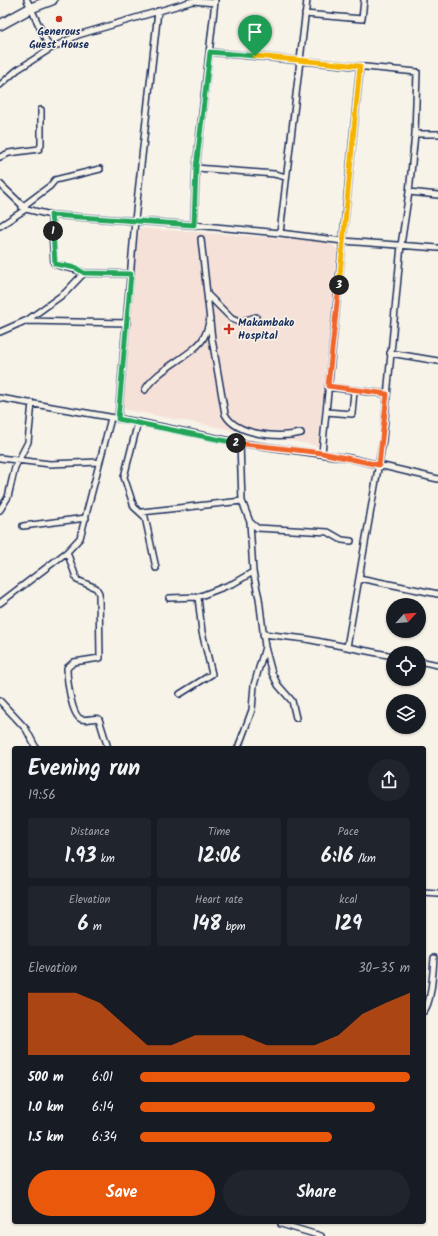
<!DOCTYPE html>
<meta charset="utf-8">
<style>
:root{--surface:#171b24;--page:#20242c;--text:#f1f3f6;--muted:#9ea1a6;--accent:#ea580c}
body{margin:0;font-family:Kalam,sans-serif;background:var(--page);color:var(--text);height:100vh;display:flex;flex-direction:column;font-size:15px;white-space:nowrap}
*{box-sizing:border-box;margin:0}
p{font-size:13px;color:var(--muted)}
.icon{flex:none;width:22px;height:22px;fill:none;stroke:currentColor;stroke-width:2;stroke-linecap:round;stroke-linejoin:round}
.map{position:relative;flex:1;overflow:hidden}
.side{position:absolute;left:12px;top:746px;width:414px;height:478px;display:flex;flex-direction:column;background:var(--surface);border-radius:4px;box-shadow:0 1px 3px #0004}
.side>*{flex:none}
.needle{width:26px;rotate:64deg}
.controls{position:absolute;left:386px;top:598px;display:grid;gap:8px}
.controls a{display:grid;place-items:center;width:40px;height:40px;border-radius:50%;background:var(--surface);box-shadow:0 1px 3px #0004;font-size:20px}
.pin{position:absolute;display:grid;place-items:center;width:34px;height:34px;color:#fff;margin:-41px -17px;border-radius:50% 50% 50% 0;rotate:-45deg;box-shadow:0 0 4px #0007}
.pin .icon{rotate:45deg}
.km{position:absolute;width:20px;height:20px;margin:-10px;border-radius:50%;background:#222;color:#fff;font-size:11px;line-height:20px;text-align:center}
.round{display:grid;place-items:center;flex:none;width:42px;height:42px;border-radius:21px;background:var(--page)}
.summary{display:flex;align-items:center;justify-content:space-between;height:68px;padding:0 16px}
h1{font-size:22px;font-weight:800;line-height:30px}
.stats{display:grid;grid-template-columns:repeat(3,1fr);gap:6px;height:68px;padding:4px 16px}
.stats div{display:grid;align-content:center;border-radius:4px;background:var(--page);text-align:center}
.stats b{font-size:20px;font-weight:800}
.stats small{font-size:11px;font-weight:400}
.stats p{font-size:11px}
.chart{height:112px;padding:8px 16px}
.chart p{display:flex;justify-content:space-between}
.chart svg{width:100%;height:72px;margin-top:4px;fill:var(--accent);opacity:.7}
.primary-button{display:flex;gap:8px;margin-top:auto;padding:8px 16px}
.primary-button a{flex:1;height:46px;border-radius:24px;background:var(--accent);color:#fff;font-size:16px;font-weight:800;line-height:46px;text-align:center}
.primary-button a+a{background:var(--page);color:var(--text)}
ul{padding:0 16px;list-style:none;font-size:13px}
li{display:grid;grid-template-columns:64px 48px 1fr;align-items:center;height:30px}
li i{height:10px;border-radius:5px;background:var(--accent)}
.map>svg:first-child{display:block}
.built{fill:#f6e1d8}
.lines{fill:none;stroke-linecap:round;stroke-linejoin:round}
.street-casing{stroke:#1b2f5e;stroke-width:8}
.highway-casing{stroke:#1b2f5e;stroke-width:12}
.street{stroke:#f7f3e8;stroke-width:5}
.highway{stroke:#f7f3e8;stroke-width:9}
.split-1-casing{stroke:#fff;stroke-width:8}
.split-2-casing{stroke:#fff;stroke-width:8}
.split-3-casing{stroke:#fff;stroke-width:8}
.split-4-casing{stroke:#fff;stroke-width:8}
.split-1{stroke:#22a559;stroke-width:5}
.split-2{stroke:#22a559;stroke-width:5}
.split-3{stroke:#f0652b;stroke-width:5}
.split-4{stroke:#f5b400;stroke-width:5}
.poi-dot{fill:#c8321e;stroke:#f7f3e8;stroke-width:1.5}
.labels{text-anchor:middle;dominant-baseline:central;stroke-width:3;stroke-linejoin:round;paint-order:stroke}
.poi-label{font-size:11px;font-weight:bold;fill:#1b2f5e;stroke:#f7f3e8}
</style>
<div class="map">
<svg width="438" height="1236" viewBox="0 0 438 1236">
<rect width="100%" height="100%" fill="#f7f3e8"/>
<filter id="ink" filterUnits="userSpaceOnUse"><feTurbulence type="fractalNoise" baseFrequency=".025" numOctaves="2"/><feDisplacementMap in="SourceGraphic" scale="8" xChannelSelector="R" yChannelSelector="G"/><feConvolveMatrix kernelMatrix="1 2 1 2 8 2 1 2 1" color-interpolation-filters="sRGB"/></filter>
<g filter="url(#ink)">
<path class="built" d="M139,228L330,242L337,249L318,446L121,409Z"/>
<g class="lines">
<g class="street-casing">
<path id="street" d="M27,0L50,49
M305,14L362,19L364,0
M210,52L417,72L415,134L409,192L401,245L383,440L347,647
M0,85L17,70L50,49L78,35L193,1L215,3
M415,134H438
M0,157L9,153L39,149L41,145V110
M196,168L274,174L286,177
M0,184L26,209L51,215L194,225L280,233L343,241L438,248
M409,192L438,195
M22,207L50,186L55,180L100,169
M51,215L54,263C62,269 75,267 84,273
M194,225L196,168L215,1
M0,226L26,209
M280,233L307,0
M201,239L212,339L225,414C236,436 280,438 301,433
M208,295L232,319L239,322L256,317
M26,321L65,293L84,273L131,274
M0,332L25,321L127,323
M390,353L438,361
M328,387L387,394
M145,390C156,369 196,354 204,337C207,332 208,325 210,319
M0,398L138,422L240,443L349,458L438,479
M326,412L352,414L354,391
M118,419L135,220L158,11
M138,422L124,477L134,507L145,517L156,568
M322,453L360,66
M0,458L50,464L99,462
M0,510L8,497L15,467L28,442L32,403
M142,512L242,501
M250,522L257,528L328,532L342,540L351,541
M23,526L86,518
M67,552L77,580L96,588L99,593L100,658L74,662L67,668C67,678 71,715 81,719C87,721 94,717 99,719L108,748
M359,578L438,594
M169,598L198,597L234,583L253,572
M0,603L67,552L80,538L111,418
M263,634L306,639L393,656
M265,647L272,673L278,685L292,701L296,718
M419,661L438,665
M180,694L212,674L202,632L198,597
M0,701L26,729L36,748
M238,748L252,710L254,685L265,647L259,598L253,572L250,522L242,501L240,443
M424,893L438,894
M424,1011C432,1002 433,970 434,958
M281,1224L321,1236"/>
</g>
<g class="highway-casing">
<path id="highway" d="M0,25L31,8L52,0"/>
</g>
<use href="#street" class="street"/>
<use href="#highway" class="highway"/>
</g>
</g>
<g class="lines" filter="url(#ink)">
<g class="split-1-casing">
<path id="split-1" d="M53,231L51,215L194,225L196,168L210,52L255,56"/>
</g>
<g class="split-2-casing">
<path id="split-2" d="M53,231L55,264L76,268L84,273L131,274L118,419L236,443"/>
</g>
<g class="split-3-casing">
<path id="split-3" d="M236,443L322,453L379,465L387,394L328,386L339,285"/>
</g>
<g class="split-4-casing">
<path id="split-4" d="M255,56L360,66L339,285"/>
</g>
<use href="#split-1" class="split-1"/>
<use href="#split-2" class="split-2"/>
<use href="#split-3" class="split-3"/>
<use href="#split-4" class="split-4"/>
</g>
<g class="poi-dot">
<circle cx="59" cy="19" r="4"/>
<path d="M227 323h4v4h4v4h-4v4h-4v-4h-4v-4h4z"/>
</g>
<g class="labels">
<g class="poi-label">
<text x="59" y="32">Generous<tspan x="59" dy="13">Guest House</tspan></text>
<text x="238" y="323" text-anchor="start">Makambako<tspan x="238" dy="13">Hospital</tspan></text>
</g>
</g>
</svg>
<div class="controls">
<a><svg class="needle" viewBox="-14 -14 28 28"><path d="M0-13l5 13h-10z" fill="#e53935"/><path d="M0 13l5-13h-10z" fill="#9ea1a6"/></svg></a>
<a><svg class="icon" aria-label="locate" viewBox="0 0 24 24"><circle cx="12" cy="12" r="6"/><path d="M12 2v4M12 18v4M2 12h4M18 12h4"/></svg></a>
<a><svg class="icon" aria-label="layers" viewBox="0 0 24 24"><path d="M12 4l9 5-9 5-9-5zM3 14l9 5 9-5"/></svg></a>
</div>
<div class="pin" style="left:255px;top:56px;background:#1e9e55"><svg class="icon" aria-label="arrive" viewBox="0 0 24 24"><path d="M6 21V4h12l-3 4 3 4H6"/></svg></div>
<b class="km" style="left:53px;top:231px">1</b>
<b class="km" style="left:236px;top:443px">2</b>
<b class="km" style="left:339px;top:285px">3</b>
<section class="side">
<div class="summary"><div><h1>Evening run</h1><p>19:56</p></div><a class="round"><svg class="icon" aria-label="share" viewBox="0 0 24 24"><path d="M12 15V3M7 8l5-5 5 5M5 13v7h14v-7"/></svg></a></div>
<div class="stats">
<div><p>Distance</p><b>1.93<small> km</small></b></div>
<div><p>Time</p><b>12:06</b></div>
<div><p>Pace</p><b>6:16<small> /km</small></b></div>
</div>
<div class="stats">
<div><p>Elevation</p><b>6<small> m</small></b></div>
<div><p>Heart rate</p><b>148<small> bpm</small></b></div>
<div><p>kcal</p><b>129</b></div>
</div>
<div class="chart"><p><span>Elevation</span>30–35 m</p>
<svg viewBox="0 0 160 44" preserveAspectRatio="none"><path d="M0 44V6L10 6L20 6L30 12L40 25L50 38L60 38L70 32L80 32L90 32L100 38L110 38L120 38L130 32L140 19L150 12L160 6V44z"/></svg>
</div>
<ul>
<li><b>500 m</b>6:01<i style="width:100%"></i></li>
<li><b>1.0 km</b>6:14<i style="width:87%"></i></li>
<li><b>1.5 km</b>6:34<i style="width:71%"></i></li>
</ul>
<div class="primary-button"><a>Save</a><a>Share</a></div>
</section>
</div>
